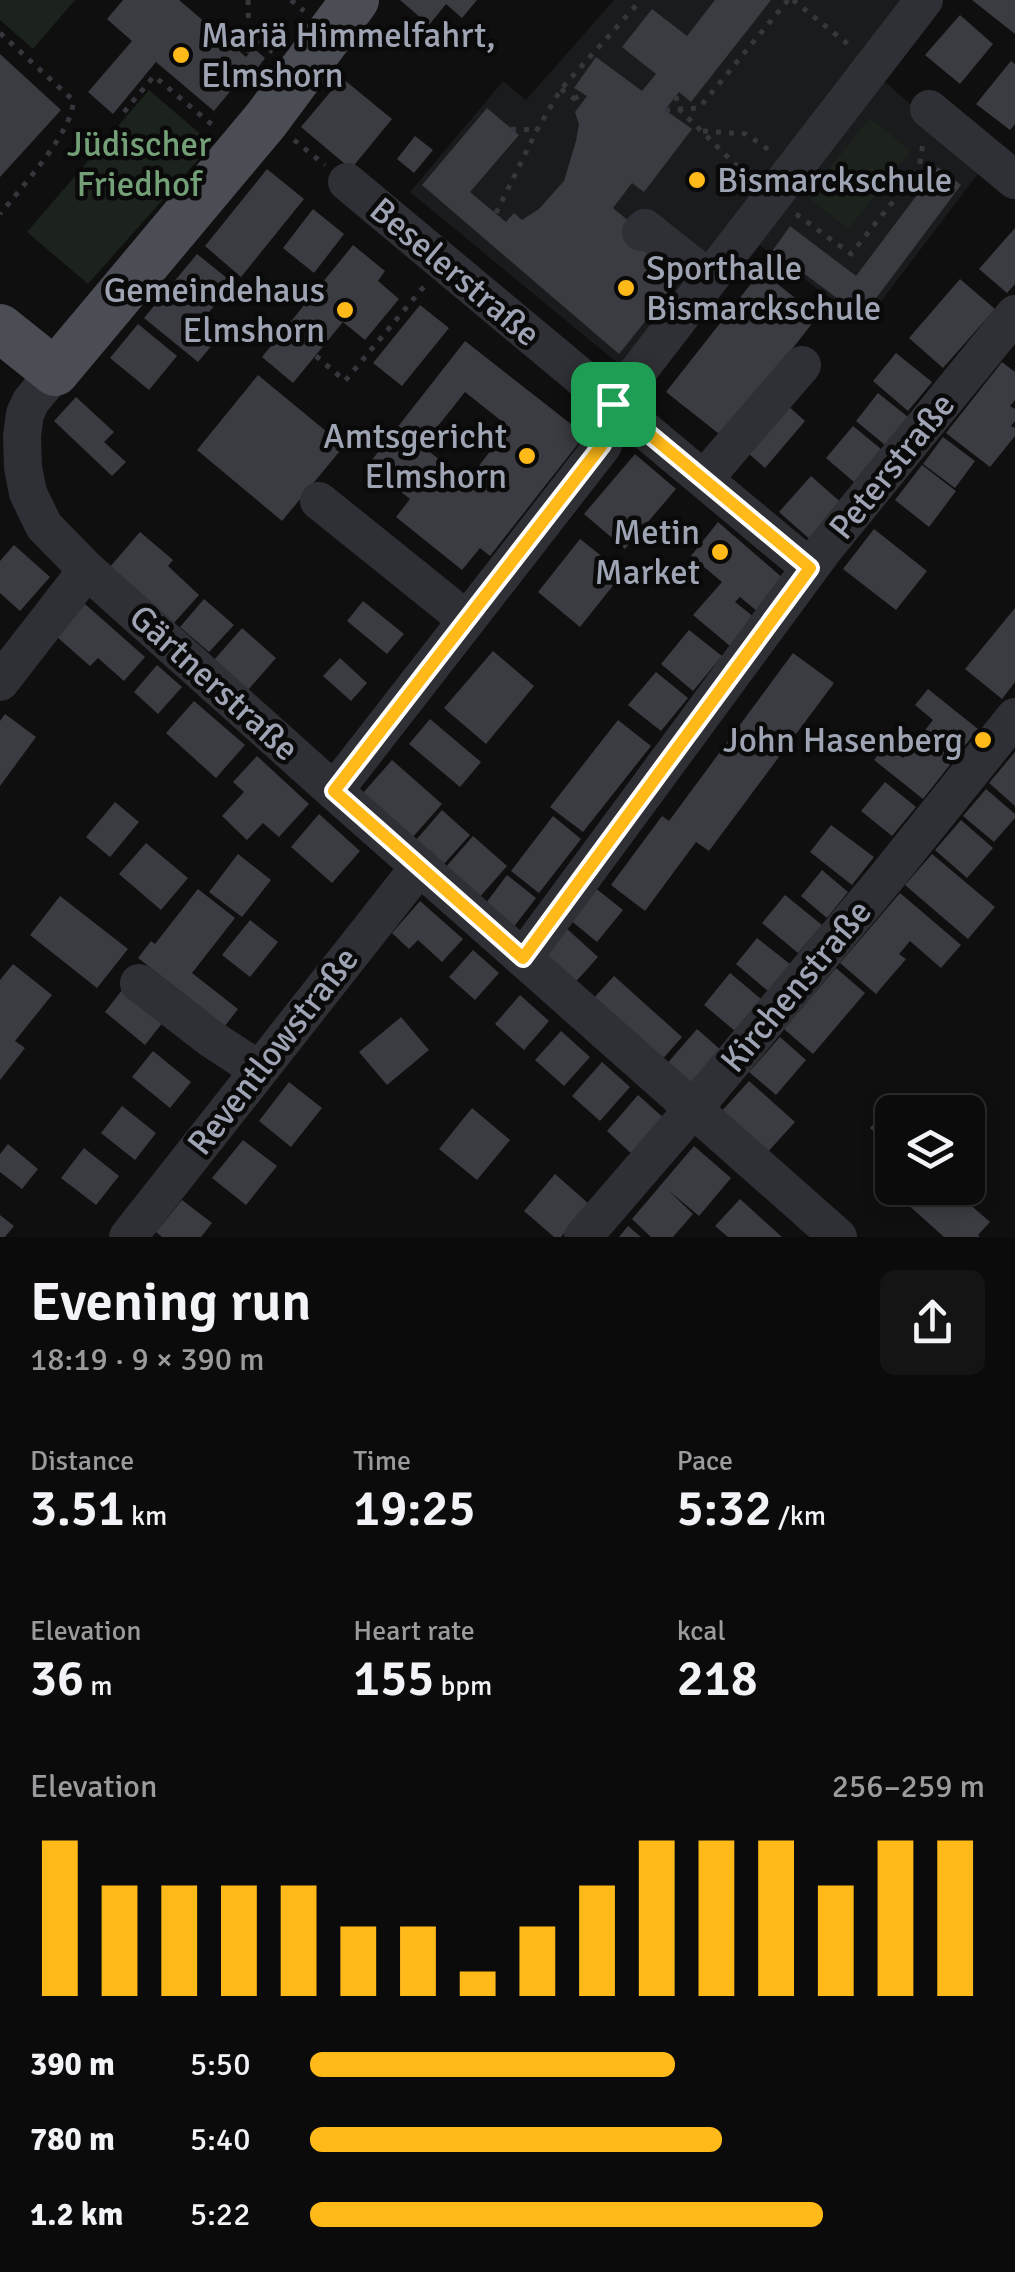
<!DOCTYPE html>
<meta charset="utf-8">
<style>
:root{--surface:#0b0b0c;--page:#141415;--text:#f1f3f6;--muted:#9a9b9d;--line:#2b2b2d;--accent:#ffb918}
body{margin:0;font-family:Signika,sans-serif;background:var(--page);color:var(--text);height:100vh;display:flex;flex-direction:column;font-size:38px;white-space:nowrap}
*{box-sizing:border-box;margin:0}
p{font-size:32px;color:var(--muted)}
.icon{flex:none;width:55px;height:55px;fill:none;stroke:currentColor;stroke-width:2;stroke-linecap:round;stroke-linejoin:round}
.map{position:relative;height:1237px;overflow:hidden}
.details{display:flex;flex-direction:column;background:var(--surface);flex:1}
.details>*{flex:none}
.controls{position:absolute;left:875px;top:1095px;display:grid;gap:20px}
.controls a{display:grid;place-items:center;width:110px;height:110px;border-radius:15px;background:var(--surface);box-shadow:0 5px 15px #0003,0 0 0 2px var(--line);font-size:50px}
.pin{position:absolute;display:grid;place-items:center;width:85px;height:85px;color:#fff;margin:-42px;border-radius:20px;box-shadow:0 5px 15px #0006}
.round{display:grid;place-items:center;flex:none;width:105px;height:105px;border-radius:15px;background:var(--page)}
.summary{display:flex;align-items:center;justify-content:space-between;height:170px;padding:0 30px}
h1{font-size:55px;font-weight:600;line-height:75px}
.figures{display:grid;grid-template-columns:repeat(3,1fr);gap:15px;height:170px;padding:10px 30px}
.figures div{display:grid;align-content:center}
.figures b{font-size:50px;font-weight:600}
.figures small{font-size:28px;font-weight:400}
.figures p{font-size:28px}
.chart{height:280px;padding:20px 30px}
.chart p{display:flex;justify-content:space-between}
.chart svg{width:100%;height:180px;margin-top:10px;stroke:var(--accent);stroke-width:6}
ul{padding:0 30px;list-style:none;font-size:32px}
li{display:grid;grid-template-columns:160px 120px 1fr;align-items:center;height:75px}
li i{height:25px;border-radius:12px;background:var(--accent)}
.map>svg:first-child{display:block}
.built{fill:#1a1b1d}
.green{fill:#1b231c}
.building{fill:#3b3c41;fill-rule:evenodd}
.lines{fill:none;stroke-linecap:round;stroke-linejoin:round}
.path{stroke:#35373d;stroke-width:5;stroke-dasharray:5 8;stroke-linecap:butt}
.minor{stroke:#2f3035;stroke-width:38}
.major{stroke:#4b4d55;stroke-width:48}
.route-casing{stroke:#fff;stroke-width:20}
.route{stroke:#ffb918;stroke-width:12}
.poi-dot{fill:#ffb918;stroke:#0a0a0b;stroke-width:4}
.labels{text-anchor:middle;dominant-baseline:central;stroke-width:9;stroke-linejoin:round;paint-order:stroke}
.poi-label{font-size:35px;fill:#9ea4b3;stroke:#0a0a0b;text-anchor:end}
.park-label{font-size:35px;fill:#73a077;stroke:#0a0a0b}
.street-label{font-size:35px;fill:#9ea4b3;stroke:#0a0a0b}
</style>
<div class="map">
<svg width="1015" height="1237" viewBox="0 0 1015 1237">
<rect width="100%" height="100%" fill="#0f0f10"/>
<path class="built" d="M614,0H906L861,61L983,167L864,324L733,225L620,365L410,192L503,81L526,100Z"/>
<path class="green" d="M0,0H75L33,49L0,20Z
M149,90L212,144L88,284L27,232Z
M870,118L911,151L848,229L807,196Z"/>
<path class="building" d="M123,0H179L246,57L253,48L265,58L256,70L251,66L214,111L156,62L113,114L88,92L132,41L107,19Z
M400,0H477L462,18L446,4L429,25Z
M715,0H771L691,102L679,92L665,110L692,129L644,192L632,183L613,208L687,269L619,354L422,185L487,108L519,135L470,192L506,222L514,213L522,220L539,209L564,181L576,141L579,124L575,112L587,96L574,88L596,57L642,91L656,74L622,47L652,9L687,36Z
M972,0H1015V34Z
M960,15L993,44L960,84L925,55Z
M0,54L61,110L0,177Z
M1011,61L1015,64V124L1010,130L976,104Z
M342,78L392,119L351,169L301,127Z
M415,136L433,150L414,173L397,159Z
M938,167L961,185L862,317L773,250L790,226L856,276Z
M267,169L304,199L241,277L205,246Z
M313,209L344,234L314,273L283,248Z
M1015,228V284L1007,293L979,269Z
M353,245L385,271L378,281L399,299L365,340L343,322L293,383L262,357Z
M197,254L233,283L200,323L218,338L198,362L144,318Z
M761,271L818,316L723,437L666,392Z
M960,279L995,309L943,368L909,338Z
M420,305L449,328L402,386L373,363Z
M138,324L177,356L149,390L110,358Z
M465,341L585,435L490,556L480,548L462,570L396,517L410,499L368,465ZM465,392L509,427L467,481L422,446Z
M896,353L932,382L908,411L873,381Z
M1002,362L1015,372V400L1010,406L1015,409V421L1011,426L1015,428V436L990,467L946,433Z
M258,375L344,446L282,521L197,450Z
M878,393L908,417L885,445L856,421Z
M76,397L114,432L104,442L126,462L112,476L54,421Z
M780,399L805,421L765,468L740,446Z
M853,426L881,449L854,482L826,458Z
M943,437L975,461L955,488L923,464Z
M635,454L676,489L625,549L584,514Z
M922,465L956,491L929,527L895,500Z
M811,476L845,506L813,542L779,512Z
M718,522L785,580L758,612L740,597L735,602L754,617L730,646L693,615L722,582L691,556Z
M874,529L927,571L896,610L843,569Z
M140,532L173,560L168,566L199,595L173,624L109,568Z
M580,539L623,573L580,627L538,592Z
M14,545L50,577L20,611L0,593V561Z
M204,599L234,625L209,652L180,627Z
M363,601L404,634L387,654L347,621Z
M85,604L145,657L124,681L98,658L90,666L57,637Z
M1015,608V682L1002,699L965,669Z
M242,628L276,658L248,690L214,660Z
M689,630L722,656L693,691L661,664Z
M493,651L534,686L486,744L444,708Z
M793,653L834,683L709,851L696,842L645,911L611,885L662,816L669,821Z
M340,658L367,683L351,701L323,676Z
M157,665L182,687L158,714L134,692Z
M656,672L688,698L661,731L628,705Z
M928,689L978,729L923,799L874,760L886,745L903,758L933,720L915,705Z
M194,701L245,745L216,778L166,733Z
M5,714L36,737L0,786V721Z
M430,719L481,762L460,787L409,744Z
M618,720L651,746L583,832L550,807Z
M1015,752V806L989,783Z
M257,756L309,804L279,837L263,823L247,840L222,816L244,792L233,782Z
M392,760L442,804L412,838L363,793Z
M885,782L916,807L892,836L861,811Z
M986,789L1015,814V818L994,842L963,816Z
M115,802L139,822L110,857L86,837Z
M442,810L470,835L444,864L416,840Z
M319,814L360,851L332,883L291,847Z
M553,816L581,839L539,893L511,871Z
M961,820L993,848L967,878L935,850Z
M831,825L874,857L852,885L810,852Z
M473,836L507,866L478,899L444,869Z
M146,843L188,878L161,910L119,874Z
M238,854L271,880L242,917L209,892Z
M932,854L995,907L968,939L905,885Z
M822,870L848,892L827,918L801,896Z
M507,875L536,898L509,933L480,911Z
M594,887L623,910L597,942L569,919Z
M198,889L235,918L192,973L238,1009L225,1026L138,958L151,941L155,944Z
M900,893L961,945L941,968L910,941L899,954L906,959L876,994L840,963Z
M785,895L822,925L798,953L762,923Z
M60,896L128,949L97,988L30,935Z
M420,901L463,939L442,962L418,940L409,949L392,933Z
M250,920L278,942L250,977L222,955Z
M564,926L598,957L572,986L537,955Z
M757,938L790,964L768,991L736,964Z
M473,950L499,973L475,1000L449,977Z
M13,964L52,995L15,1041L25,1048L0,1080V980Z
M836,968L865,993L813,1054L784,1029Z
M730,973L761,999L735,1031L704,1005Z
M614,976L682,1037L660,1062L591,1001Z
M126,985L167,1017L145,1045L105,1012Z
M520,995L549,1021L524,1050L495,1024Z
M401,1017L429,1050L387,1085L359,1052Z
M697,1029L722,1051L689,1088L665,1066Z
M561,1031L590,1057L564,1086L535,1060Z
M780,1037L806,1060L776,1095L749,1072Z
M153,1051L191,1082L170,1108L132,1077Z
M602,1062L630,1087L600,1121L572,1096Z
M749,1081L795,1122L766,1154L720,1113Z
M289,1082L322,1108L291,1147L259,1121Z
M638,1095L666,1120L634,1156L607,1131Z
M894,1101L906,1112H892V1148L870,1128Z
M122,1106L156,1133L135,1160L101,1133Z
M472,1108L510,1140L477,1180L439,1149Z
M243,1140L277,1166L246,1205L212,1178Z
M8,1144L38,1169L22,1189L0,1172V1154Z
M694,1146L731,1178L699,1216L668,1190L693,1214L673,1237H651L632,1219Z
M84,1148L119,1176L96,1205L61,1178Z
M555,1174L589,1204L561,1237H554L524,1211Z
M892,1178V1188H951L990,1222L978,1235L980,1237H944L886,1185Z
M740,1199L782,1237H728L715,1226Z
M182,1200L212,1223L201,1237H162L156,1232Z
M0,1215L14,1226L5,1237H0Z
M628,1226L641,1237H619Z"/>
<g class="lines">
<path class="path" d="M248,0L249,53
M291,0L304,11
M793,0L849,45
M249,32L275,54
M0,33L73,100C75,129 20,189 0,214
M561,89L581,104
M676,96L678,108L748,177
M574,99L583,93
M665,110L699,108L788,0
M124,112L154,76L216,128
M511,129L537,130
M703,131L746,134L772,152
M294,140L325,165
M496,213L537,130L561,89L641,0
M796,214L851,254L919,169L923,142
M316,356L345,381L426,284"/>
<path class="minor" d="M929,109L1015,180
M347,182L810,568
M641,232L645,228L709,279
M55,372L31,401L25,414L22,436L23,467L28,493L44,526L87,570L334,791L838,1237
M704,479L802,365
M319,501L467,620
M0,682L87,570
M334,791L603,445L613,404L924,0
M523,958L824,549L1015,314
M139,983L210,1038L259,1070
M128,1237L420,866
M583,1237L694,1108L885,879L1015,717"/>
<path class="major" d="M0,328L55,372L266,120L355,0"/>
</g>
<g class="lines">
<g class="route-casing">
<path id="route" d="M613,404L810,568L523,958L334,791L602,445Z"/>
</g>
<use href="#route" class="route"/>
</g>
<g class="poi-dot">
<circle cx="181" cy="55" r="10"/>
<circle cx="697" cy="180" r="10"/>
<circle cx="626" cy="288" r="10"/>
<circle cx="345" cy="310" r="10"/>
<circle cx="527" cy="456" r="10"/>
<circle cx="720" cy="552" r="10"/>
<circle cx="983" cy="740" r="10"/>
</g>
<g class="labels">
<g class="poi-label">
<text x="201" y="35" text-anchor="start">Mariä Himmelfahrt,<tspan x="201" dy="40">Elmshorn</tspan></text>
<text x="717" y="180" text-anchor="start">Bismarckschule</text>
<text x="646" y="268" text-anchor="start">Sporthalle<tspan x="646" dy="40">Bismarckschule</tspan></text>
<text x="325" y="290">Gemeindehaus<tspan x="325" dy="40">Elmshorn</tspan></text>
<text x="507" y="436">Amtsgericht<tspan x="507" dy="40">Elmshorn</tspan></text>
<text x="700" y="532">Metin<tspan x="700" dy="40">Market</tspan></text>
<text x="963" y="740">John Hasenberg</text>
</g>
<g class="park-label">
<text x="139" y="144">Jüdischer<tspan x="139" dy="40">Friedhof</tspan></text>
</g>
<g class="street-label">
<text transform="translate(455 272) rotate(40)">Beselerstraße</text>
<text transform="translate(892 466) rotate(-51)">Peterstraße</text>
<text transform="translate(214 683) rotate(42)">Gärtnerstraße</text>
<text transform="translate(796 986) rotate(-50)">Kirchenstraße</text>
<text transform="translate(273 1051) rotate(-52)">Reventlowstraße</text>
</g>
</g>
</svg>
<div class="controls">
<a><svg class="icon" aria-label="layers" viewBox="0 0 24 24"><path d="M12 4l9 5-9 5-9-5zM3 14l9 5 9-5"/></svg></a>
</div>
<div class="pin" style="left:613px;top:404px;background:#1e9e55"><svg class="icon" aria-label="arrive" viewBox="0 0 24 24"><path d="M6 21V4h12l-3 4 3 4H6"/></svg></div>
</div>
<section class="details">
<div class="summary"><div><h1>Evening run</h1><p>18:19 · 9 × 390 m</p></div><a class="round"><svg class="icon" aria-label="share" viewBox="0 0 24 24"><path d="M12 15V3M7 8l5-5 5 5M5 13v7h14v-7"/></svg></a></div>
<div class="figures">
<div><p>Distance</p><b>3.51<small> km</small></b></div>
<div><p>Time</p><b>19:25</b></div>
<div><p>Pace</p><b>5:32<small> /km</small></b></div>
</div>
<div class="figures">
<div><p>Elevation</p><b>36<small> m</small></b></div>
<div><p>Heart rate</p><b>155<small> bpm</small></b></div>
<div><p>kcal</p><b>218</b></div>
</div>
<div class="chart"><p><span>Elevation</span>256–259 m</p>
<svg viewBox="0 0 160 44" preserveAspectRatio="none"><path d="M5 44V6M15 44V17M25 44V17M35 44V17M45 44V17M55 44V27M65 44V27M75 44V38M85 44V27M95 44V17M105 44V6M115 44V6M125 44V6M135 44V17M145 44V6M155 44V6"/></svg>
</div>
<ul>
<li><b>390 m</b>5:50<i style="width:54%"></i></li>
<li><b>780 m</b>5:40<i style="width:61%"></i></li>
<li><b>1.2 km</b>5:22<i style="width:76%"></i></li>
</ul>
</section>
